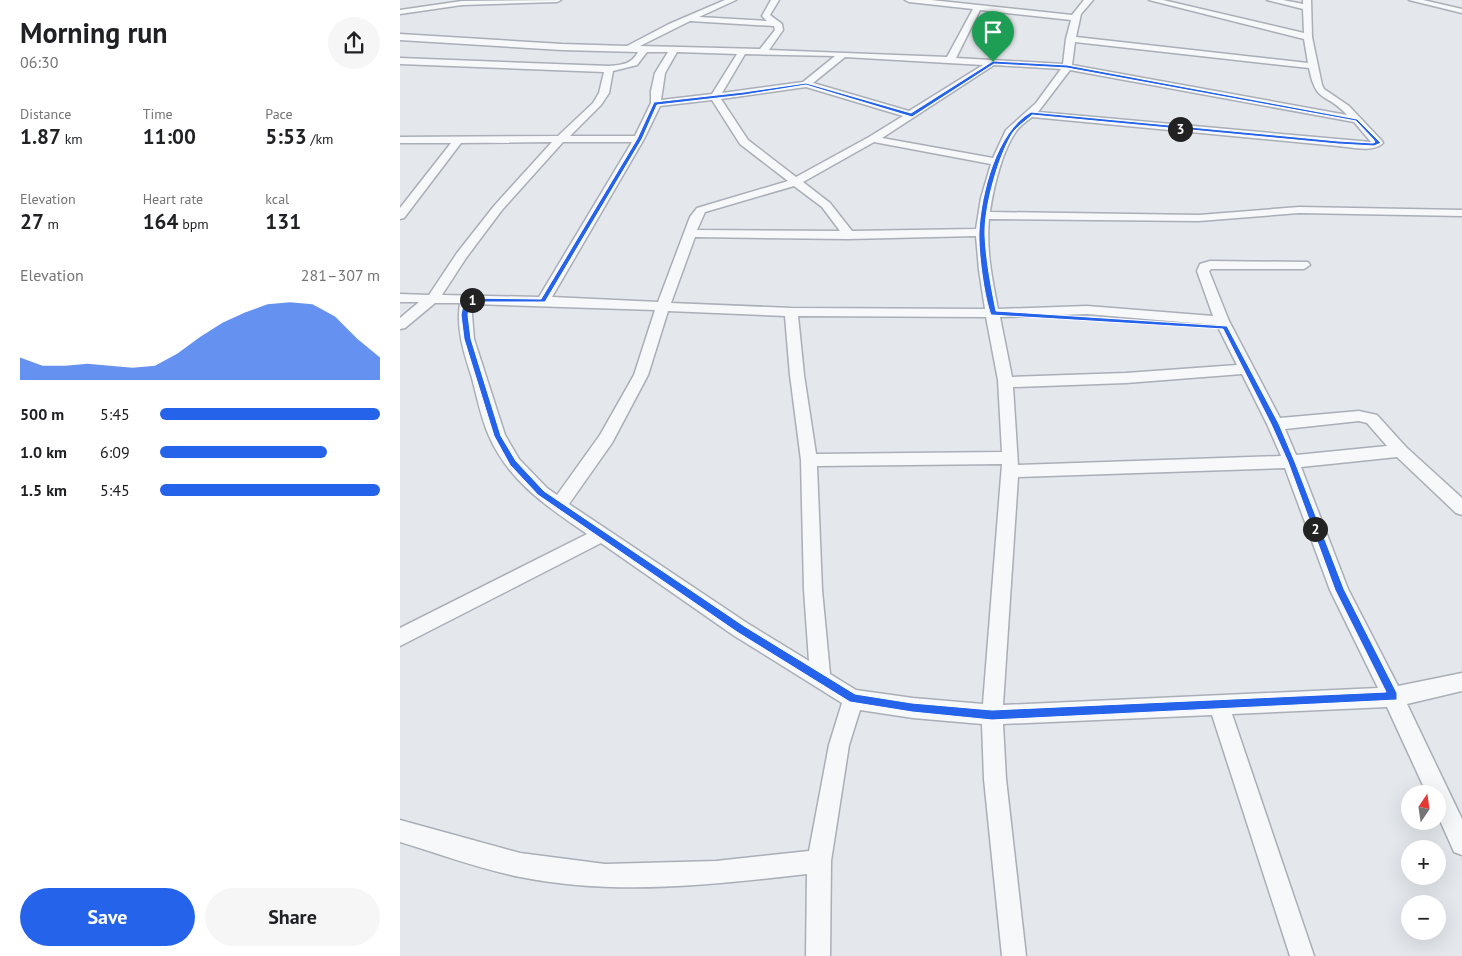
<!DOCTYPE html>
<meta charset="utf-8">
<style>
:root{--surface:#fff;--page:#f6f6f6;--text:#202124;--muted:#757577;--accent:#2563eb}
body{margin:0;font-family:"PT Sans",sans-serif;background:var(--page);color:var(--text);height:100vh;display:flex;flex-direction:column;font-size:19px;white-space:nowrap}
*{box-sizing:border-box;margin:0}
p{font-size:16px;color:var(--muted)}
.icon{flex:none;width:28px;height:28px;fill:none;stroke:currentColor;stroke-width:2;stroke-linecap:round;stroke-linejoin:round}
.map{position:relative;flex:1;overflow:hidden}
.details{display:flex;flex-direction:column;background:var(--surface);width:400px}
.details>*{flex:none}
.needle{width:32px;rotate:13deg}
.fabs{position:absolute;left:1001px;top:785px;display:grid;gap:10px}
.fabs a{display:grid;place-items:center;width:45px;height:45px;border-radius:50%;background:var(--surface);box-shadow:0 5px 20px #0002;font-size:25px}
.pin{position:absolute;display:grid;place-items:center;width:42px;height:42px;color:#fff;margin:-51px -21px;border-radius:50% 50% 50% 0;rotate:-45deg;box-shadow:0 0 5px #0007}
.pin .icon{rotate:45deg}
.km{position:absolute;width:25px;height:25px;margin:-12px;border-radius:50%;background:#222;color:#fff;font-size:14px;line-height:25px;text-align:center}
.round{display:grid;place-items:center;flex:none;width:52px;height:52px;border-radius:26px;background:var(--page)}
.headline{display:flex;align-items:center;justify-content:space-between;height:85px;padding:0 20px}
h1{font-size:28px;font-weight:700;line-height:38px}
.metrics{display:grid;grid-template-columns:repeat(3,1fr);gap:8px;height:85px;padding:5px 20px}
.metrics div{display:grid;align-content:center}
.metrics b{font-size:21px;font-weight:700}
.metrics small{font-size:14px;font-weight:400}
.metrics p{font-size:14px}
.chart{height:140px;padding:10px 20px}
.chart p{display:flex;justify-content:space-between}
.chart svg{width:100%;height:90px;margin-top:5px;fill:var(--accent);opacity:.7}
.action{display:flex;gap:10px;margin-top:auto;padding:10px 20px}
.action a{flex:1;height:58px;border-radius:30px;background:var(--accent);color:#fff;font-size:20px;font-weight:700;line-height:58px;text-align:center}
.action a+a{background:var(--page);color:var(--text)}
ul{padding:0 20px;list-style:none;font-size:16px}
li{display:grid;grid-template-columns:80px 60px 1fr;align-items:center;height:38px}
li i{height:12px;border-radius:6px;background:var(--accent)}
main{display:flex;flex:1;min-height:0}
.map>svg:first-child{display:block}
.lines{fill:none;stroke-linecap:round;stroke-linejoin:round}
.street-casing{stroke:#a9aeb7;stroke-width:3}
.street{fill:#f7f8fa;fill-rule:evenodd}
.route{fill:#2563eb;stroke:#fff;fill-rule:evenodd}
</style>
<main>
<section class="details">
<div class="headline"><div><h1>Morning run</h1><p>06:30</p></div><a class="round"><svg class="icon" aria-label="share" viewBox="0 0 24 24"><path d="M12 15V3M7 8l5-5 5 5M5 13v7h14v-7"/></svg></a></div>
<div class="metrics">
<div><p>Distance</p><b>1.87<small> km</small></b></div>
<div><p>Time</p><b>11:00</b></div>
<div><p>Pace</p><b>5:53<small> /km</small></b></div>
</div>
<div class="metrics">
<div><p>Elevation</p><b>27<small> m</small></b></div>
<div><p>Heart rate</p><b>164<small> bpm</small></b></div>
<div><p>kcal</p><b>131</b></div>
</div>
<div class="chart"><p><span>Elevation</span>281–307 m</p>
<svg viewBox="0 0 160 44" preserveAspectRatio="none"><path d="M0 44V33L10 37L20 37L30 36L40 37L50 38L60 37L70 31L80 23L90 16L100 11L110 7L120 6L130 7L140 13L150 24L160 33V44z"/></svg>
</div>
<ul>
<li><b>500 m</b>5:45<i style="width:100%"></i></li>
<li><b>1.0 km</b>6:09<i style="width:76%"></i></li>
<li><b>1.5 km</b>5:45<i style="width:100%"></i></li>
</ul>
<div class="action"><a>Save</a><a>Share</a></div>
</section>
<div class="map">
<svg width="1062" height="956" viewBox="0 0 1062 956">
<rect width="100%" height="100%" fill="#e4e7ec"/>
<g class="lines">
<g class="street-casing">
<path id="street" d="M161,0L157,2L62,5L0,14V10L62,1Z
M325,0H336L299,17L367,21L362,16L371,0H379L370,15L382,24L383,30L369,50L547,57L573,9L509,2L505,0H531L672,15L684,0H693L681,14L676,37L908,63L904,39L749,0H763L904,33L903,9L867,0H883L903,4V0H911L912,37L922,85L924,89L949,106L982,141L983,143C973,153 951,147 938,146L632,117C626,122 619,126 615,133C602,152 593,189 590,212L799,215L899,207L1062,210V216L899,213L799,221L589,219C586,249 592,279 598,309L687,306L813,316L797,271L800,264L810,261L908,262L910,265L904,269H811L809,271L829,321L880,418L959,411L977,415L1006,447L1062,498V515L1056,513L997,457L901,467L948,589L998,686L1062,673V691L1007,704L1062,819V855L1054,852L1038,816V794H1027L987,707L832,714L914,956H890L812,715L603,724L606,779L626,956H602L584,779L582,724L513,718L460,710L449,745L431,861L430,956H406L407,874C312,885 215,896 120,877C80,869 40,854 0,842V820L120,853L205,864L316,861L409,851L429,745L442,703L333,635L201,543L0,646V628L187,534C148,507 109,482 89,436C81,418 77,397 72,378C64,353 56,330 60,303H35L5,328L0,329V318L19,302H0V294L29,295L57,253L94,206L152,142L61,143L4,218L0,219V208L51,143H0V137L158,136L193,103L199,93L204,72L0,64V58L209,66C222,65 232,64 238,52L162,50L0,40V34L162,44L227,46L269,24ZM580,10L671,20L666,39L663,64L556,58ZM290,21L374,26L375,30L360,49L240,46ZM675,42L909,68C916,105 927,92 947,115L672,65ZM247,52H268L255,73L251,91V103L235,136H170L201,105L209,93L213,71L237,65ZM277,52L337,54L312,94L261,100L265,73ZM345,54L435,56L403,82L322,93ZM445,57L583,65L509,111L413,83ZM594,65L661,69L636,103L606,130L593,158L482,138ZM670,70L954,122L971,142L638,112ZM406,87L503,116L469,137L396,177L348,140L321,99ZM312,100L340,144L388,181L297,208L290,217L258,302L152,297L244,139L260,106ZM163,142H232L139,297L42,295L66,258L102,210ZM474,142L591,164L581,198L576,229L452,231L430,203L403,182ZM394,186L422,207L440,231L297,230L305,212ZM576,236L579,270L585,309L391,308L271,303L295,237L448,239ZM73,304L255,310L234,375L200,435L157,495L147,488L119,459L105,435L74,339L72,315ZM268,311L385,316L390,375L401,460L404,590L409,661L347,623L169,504L212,443L248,375ZM687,314L817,325L837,365L726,373L612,377L600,317ZM398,316L586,317L598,380L602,452L416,454L404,375ZM842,374L867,424L881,456L618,465L613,387L726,383ZM959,421L967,423L987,446L896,455L885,429ZM602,464L583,704L513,698L456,690L430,674L422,590L417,466ZM885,468L930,590L978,688L603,705L618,477Z
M1009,0H1023L1062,9V13Z"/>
</g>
<use href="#street" class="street"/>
</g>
<path class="route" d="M593,61L667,65L957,119L981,143L974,146L938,144L632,115C626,121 616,127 612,134C598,157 584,208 585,235C586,260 591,286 596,311L827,326L879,424L895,462L944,589L997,693V700L592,720L512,712L450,702L337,632L138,495L110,465L94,436L64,339L61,315L64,300L67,298L141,299L237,139L254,102L344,92L406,83L511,113ZM594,64L667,68L956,121L973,139L975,142L973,143L938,141L631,112C596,132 581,194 579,231C578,251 584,297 591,315L823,329L871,424L888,462L935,590L986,692L592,710L512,703L455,694L344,626L144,491L116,461L101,436L71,339L68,315L70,302H145L242,139L257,105L344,95L406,85L512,117Z"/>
</svg>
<div class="fabs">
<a><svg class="needle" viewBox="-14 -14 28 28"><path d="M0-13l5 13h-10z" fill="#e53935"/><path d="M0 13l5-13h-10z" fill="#757577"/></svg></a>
<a>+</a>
<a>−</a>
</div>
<div class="pin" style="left:593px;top:62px;background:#1e9e55"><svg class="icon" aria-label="arrive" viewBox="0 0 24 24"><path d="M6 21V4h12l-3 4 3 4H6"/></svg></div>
<b class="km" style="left:72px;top:300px">1</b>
<b class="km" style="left:915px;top:529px">2</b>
<b class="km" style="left:780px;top:129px">3</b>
</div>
</main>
